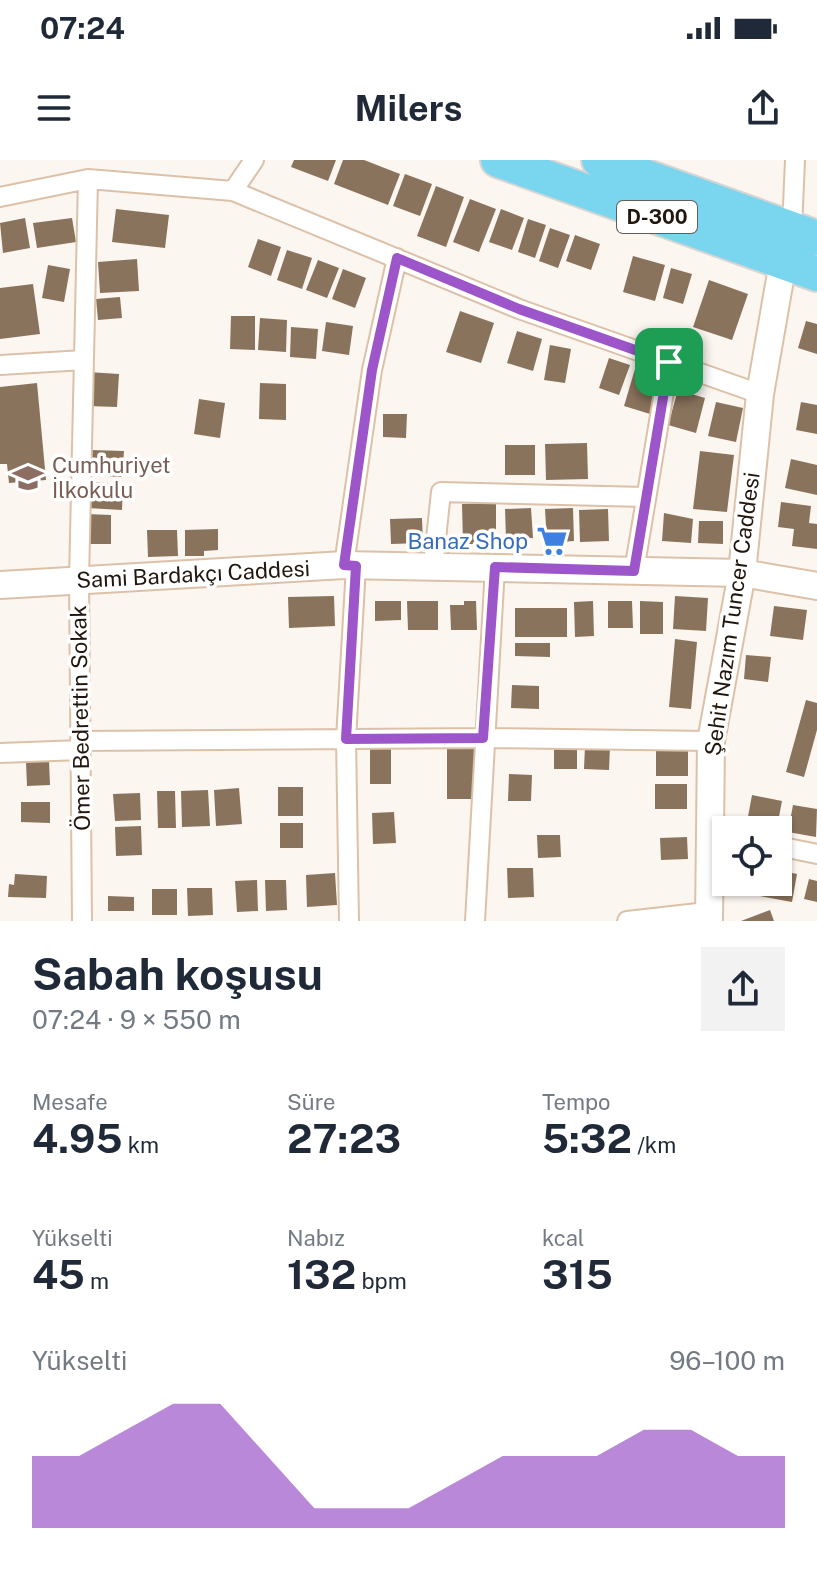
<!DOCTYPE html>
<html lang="tr">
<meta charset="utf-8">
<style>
:root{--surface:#fff;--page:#f2f2f3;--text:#1f2937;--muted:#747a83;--accent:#9c56ca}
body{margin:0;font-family:"Public Sans",sans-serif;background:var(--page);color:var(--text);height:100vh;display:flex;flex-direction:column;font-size:30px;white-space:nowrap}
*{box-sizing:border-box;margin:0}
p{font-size:26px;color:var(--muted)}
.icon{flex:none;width:44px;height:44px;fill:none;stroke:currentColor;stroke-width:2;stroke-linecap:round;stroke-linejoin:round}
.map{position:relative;height:761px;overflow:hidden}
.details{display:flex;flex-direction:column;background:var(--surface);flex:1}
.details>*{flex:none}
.buttons{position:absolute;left:712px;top:656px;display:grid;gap:16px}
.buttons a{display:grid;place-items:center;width:80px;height:80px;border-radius:0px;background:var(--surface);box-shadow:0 2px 6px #0004;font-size:40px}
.pin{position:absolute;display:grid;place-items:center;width:68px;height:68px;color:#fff;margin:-34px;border-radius:16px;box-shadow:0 4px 12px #0006}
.round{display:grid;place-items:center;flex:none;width:84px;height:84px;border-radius:0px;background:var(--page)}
.headline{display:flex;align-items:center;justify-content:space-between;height:136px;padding:0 32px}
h1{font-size:44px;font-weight:700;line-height:60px}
.stats{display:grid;grid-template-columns:repeat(3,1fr);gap:12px;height:136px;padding:8px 32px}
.stats div{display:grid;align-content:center}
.stats b{font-size:40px;font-weight:700}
.stats small{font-size:22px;font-weight:400}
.stats p{font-size:22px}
.chart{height:224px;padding:16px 32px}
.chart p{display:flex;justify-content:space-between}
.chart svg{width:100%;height:144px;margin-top:8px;fill:var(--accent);opacity:.7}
.status{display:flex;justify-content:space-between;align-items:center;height:56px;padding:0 40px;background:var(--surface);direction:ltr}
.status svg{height:22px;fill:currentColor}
header{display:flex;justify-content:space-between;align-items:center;height:104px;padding:0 32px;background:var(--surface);font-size:36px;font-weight:700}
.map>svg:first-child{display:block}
.building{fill:#8a735c}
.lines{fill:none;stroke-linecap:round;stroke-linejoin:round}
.street-casing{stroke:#dcc1a9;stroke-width:22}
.secondary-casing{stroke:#dcc1a9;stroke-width:30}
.highway-casing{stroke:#d7d5d4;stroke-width:38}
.street{stroke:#fff;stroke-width:18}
.secondary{stroke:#fff;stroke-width:26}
.highway{stroke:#7ad5ee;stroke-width:34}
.route-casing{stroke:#fff;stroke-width:16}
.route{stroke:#9c56ca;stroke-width:10}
.labels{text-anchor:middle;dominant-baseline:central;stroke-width:7;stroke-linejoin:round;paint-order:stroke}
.shield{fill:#fff;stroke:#645d57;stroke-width:2}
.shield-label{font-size:20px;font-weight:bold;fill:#21170f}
.education-label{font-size:22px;fill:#785e54;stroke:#fff;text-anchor:start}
.shop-label{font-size:22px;fill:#366cbe;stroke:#fff;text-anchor:end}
.street-label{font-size:22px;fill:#21170f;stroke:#fff}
</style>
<div class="status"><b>07:24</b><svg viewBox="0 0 49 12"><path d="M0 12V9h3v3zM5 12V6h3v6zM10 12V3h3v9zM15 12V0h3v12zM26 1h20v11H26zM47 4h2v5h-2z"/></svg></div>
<header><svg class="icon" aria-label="menu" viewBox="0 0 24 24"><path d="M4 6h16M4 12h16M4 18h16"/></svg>Milers<svg class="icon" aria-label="share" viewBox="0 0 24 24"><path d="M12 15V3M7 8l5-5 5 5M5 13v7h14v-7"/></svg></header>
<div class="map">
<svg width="817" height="761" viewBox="0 0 817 761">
<rect width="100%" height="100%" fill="#fcf6f1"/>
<path class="building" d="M294,0H336L328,21L291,7Z
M343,0H364L400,14L388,45L334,24Z
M405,14L432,24L420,56L393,46Z
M436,26L464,37L446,87L417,76Z
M470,39L496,49L479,92L453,82Z
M116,49L169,55L165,88L112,82Z
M501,49L524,58L512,90L489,82Z
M25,58L30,88L3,93L0,63Z
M72,58L76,82L37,88L33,63Z
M528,59L546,65L535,98L518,92Z
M550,68L570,75L558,108L539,101Z
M575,75L600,84L591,110L566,101Z
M258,79L281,87L271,116L248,107Z
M287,90L312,98L302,129L277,120Z
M633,96L665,105L655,141L623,132Z
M137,99L139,131L100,133L98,102Z
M318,100L339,108L327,138L306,130Z
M48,105L70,109L64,142L42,138Z
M671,108L692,114L683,144L663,138Z
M343,109L366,118L355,148L332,139Z
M709,120L748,134L732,180L693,167Z
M33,124L40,174L0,179V128Z
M120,137L122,158L98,160L96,139Z
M460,151L494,163L481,203L446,192Z
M231,156H255V190L230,189Z
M260,158L287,160L286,192L258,190Z
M806,161L817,164V194L798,188Z
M326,162L353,166L349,195L322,191Z
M291,167L318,169L316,199L290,197Z
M517,171L542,179L533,211L507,203Z
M550,185L571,189L565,223L544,220Z
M609,198L630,205L619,235L599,228Z
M635,209L662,218L650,254L624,246Z
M88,212L119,214L117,247L87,246Z
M37,223L46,320L9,323L7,304H0V227Z
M260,223L286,224V260L259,259Z
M678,230L705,238L696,273L668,265Z
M199,239L225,243L220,278L194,274Z
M716,242L743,248L736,282L708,276Z
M801,242L817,245V274L796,270Z
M383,254H407L406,278L383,277Z
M587,283L588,319L546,320L545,284Z
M505,285H535V315H505Z
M90,290L124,291L122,317L89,315Z
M700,291L734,295L727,352L693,349Z
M791,299L817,305V335L785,328Z
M89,322L123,324L122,350L87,348Z
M781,342L811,346L809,363L817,364V389L792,386L794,369L778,367Z
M496,343V384H463L462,344Z
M531,348L533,378L506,379L505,349Z
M573,348L574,381L547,383L545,349Z
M608,349L609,381L580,382L579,350Z
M664,353L693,359L691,383L662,381Z
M87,354L111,355V384H86Z
M422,358L423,383L391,384L390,359Z
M699,361H723V384L698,383Z
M218,369V390L204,391V396H185V370Z
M147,370H177L178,396L148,397Z
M334,436L335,466L289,468L288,437Z
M675,436L708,438L706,471L673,469Z
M375,441H401V460L375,461Z
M407,441H438V470H408Z
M464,441H476L477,470H451L450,445H464Z
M593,441L594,476L575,477L574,442Z
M608,441H632L633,468H608Z
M640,441L663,442V474H640Z
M774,446L807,450L803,480L770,476Z
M515,448H567V477H515Z
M675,479L697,482L691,549L669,547Z
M515,483H550V497L515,496Z
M746,495L771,497L768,522L744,519Z
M512,525L539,526V549L511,548Z
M806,540L817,543V570L804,617L786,612Z
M656,584H688V616H656Z
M577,585V609H554V586Z
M585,586L610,587L609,610L584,609Z
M447,587H476V639H447Z
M370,589H391V624H370Z
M49,600L50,625L27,626L26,602Z
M509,614L532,615L531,641H508Z
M655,624H687V649H655Z
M278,627H303V656H278Z
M239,628L242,664L216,666L214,630Z
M208,630L210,666L182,667L181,631Z
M157,631H175L176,668H158Z
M140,633L141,660L115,661L113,634Z
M752,635L782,641L777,667L747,662Z
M21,642H50V663L21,662Z
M793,645L817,649L816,677L788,672Z
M394,652L396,683L373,684L372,653Z
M280,663H303V688H280Z
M141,666L142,695L116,696L115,667Z
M537,675H560L561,697L538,698Z
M687,677L688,699L661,700L660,678Z
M507,708H533L534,737L508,738Z
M778,710L797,714L792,742L738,732L740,722H778Z
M335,713L337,745L307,747L306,715Z
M15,714L47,716L46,738L8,737L9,724L14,725Z
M809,719L817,721V742L804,739Z
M257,720L258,751L237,752L235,721Z
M265,720H286L287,750L266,751Z
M187,728H212L213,755L188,756Z
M152,729H177V755H152Z
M108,736L134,737V751H108Z
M770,750L774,761H741Z"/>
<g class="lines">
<g class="street-casing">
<path id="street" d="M233,31L254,0
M0,37L88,19L233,31L519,149L760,234
M792,69L795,0
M0,205L84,200
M344,405L372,210L397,98
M433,407L441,332L646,337
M634,411L669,202
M80,581L483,578L711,581
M0,593L81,590
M778,686L817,694
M82,761L79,420L88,19
M349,761L346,579L356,406
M475,761L495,407
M627,761L707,752"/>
</g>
<g class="secondary-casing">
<path id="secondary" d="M0,425L344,405L742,413L817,426
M709,761L711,581L742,413L760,234L783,102"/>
</g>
<g class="highway-casing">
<path id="highway" d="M498,0L817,114
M599,0L817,78"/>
</g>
<use href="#street" class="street"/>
<use href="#secondary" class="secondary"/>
<use href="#highway" class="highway"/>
</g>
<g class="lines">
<g class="route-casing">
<path id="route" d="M397,98L519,149L669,202L634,411L495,407L483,578L346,579L356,406L344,405L372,210Z"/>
</g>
<use href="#route" class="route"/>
</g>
<defs>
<g id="school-bare" transform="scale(2.4)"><path d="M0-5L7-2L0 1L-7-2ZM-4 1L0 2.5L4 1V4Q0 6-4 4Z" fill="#8d6e63" stroke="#fff" stroke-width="2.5" paint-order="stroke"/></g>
<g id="supermarket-bare" transform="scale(2.4)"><path d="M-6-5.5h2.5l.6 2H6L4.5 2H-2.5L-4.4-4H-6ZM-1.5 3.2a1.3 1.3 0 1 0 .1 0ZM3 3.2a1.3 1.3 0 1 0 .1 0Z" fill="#3f7fe0" stroke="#fff" stroke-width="2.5" paint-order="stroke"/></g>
</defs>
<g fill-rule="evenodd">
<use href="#school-bare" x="28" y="318"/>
<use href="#supermarket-bare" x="552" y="381"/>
</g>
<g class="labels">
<rect class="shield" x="617" y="41" width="80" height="32" rx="6"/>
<g class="shield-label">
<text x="657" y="57">D-300</text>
</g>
<g class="education-label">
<text x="52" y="305">Cumhuriyet<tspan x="52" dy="25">İlkokulu</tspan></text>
</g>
<g class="shop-label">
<text x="528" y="381">Banaz Shop</text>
</g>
<g class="street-label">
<text transform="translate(193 414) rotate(-3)">Sami Bardakçı Caddesi</text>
<text transform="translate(732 454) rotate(-82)">Şehit Nazım Tuncer Caddesi</text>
<text transform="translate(80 558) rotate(-91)">Ömer Bedrettin Sokak</text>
</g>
</g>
</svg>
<div class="buttons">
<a><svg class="icon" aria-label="locate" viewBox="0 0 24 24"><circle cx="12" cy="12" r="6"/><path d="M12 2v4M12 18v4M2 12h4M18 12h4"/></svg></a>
</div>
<div class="pin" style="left:669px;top:202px;background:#1e9e55"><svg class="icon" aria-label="arrive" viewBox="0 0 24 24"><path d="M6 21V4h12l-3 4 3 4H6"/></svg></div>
</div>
<section class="details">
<div class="headline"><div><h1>Sabah koşusu</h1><p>07:24 · 9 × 550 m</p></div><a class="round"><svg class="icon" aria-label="share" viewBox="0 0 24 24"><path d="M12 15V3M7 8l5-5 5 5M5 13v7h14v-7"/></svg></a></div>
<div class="stats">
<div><p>Mesafe</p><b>4.95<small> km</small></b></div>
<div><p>Süre</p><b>27:23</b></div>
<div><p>Tempo</p><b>5:32<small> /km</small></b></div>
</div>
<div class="stats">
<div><p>Yükselti</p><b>45<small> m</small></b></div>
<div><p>Nabız</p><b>132<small> bpm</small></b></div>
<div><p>kcal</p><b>315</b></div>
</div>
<div class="chart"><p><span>Yükselti</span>96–100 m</p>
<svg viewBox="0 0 160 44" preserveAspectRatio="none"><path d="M0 44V22L10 22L20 14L30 6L40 6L50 22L60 38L70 38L80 38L90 30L100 22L110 22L120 22L130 14L140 14L150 22L160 22V44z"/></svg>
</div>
</section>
